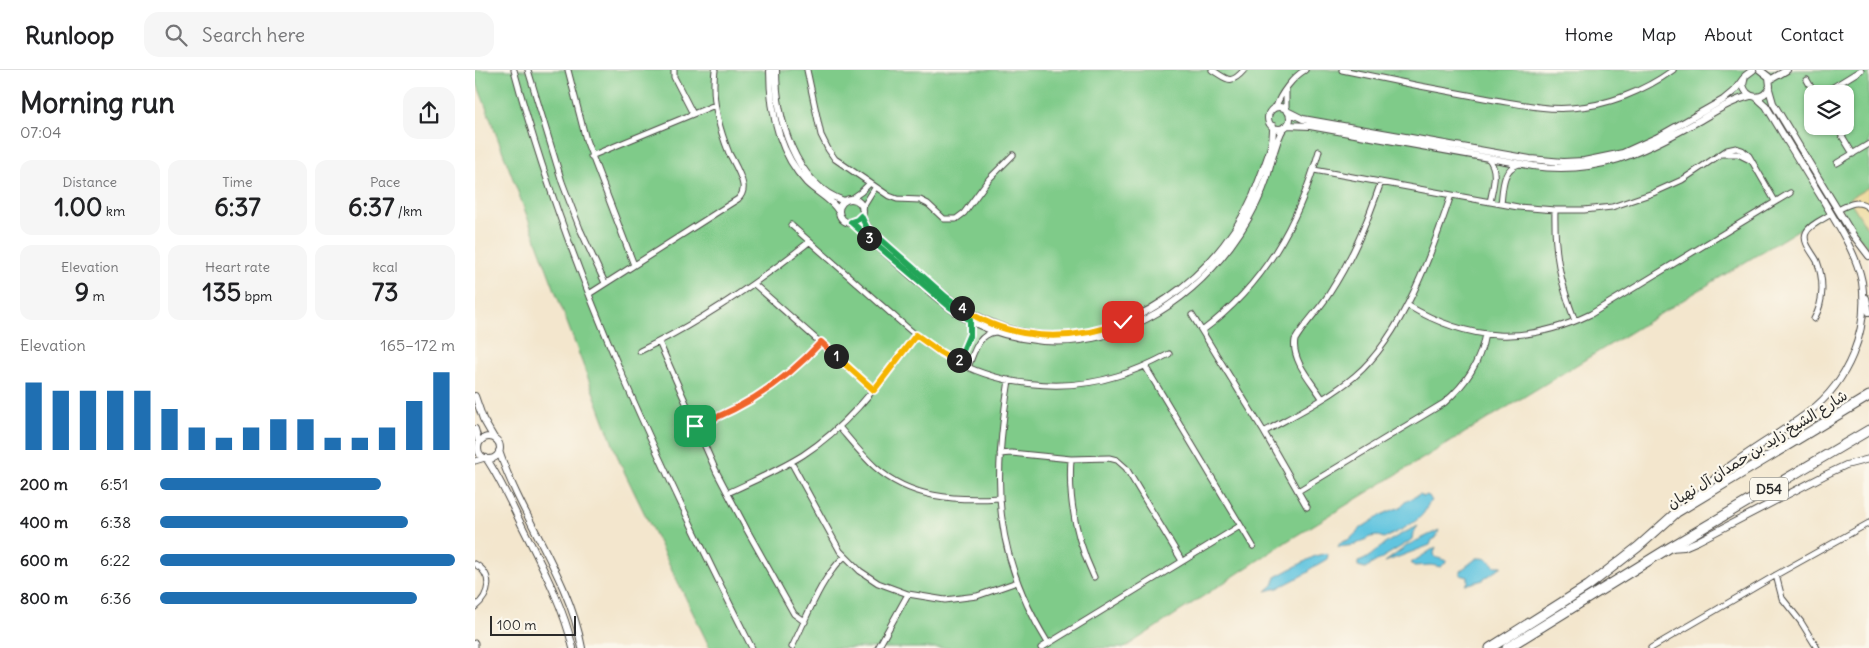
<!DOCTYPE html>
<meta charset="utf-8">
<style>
:root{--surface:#fff;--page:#f6f6f6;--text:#202124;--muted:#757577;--line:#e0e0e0;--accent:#1f6fb2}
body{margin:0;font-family:Delius,"Playpen Sans Arabic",sans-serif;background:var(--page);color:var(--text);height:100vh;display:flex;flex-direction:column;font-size:19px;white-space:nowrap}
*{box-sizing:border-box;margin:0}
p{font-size:16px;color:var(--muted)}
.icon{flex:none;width:28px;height:28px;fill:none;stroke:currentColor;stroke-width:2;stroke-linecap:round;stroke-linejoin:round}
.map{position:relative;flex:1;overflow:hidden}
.panel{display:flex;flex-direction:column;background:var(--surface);width:475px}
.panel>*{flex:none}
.fabs{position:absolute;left:1329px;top:15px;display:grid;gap:10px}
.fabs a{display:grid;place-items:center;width:50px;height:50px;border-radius:10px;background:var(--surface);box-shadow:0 1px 4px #0004;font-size:25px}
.scale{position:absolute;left:15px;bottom:12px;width:86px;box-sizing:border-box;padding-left:5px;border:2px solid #2b2b2b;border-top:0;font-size:14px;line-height:18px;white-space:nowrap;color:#2b2b2b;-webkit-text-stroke:4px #fbf7ec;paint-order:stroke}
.pin{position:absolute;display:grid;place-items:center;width:42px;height:42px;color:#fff;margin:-21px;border-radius:10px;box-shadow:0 2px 8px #0006}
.km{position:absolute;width:25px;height:25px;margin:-12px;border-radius:50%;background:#222;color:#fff;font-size:14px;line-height:25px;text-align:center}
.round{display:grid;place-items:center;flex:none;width:52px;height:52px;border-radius:15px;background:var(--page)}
.head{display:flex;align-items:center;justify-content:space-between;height:85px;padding:0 20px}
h1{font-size:28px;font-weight:700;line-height:38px}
.stats{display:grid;grid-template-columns:repeat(3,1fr);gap:8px;height:85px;padding:5px 20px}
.stats div{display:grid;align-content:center;border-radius:12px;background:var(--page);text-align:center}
.stats b{font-size:25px;font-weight:700}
.stats small{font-size:14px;font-weight:400}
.stats p{font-size:14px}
.chart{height:140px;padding:10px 20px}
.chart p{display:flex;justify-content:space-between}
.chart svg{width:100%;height:90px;margin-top:5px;stroke:var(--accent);stroke-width:6}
ul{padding:0 20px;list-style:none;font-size:16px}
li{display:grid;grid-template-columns:80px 60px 1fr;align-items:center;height:38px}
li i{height:12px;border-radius:6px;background:var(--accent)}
header{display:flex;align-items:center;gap:30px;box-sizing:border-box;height:70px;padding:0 25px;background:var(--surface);border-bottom:1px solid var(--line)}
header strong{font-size:24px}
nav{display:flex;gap:28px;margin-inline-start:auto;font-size:18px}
.search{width:350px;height:45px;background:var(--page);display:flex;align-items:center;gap:12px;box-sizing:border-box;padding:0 18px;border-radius:15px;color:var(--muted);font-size:19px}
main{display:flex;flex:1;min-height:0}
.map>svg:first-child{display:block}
.green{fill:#7fcb89;stroke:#557b5a;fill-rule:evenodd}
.sand{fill:#eeda9e;stroke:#8c8264}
.water{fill:#61c4df;stroke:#467885}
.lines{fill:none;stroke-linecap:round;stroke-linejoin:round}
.minor-casing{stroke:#494743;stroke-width:7}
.tertiary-casing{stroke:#494743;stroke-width:8}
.trunk-casing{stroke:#494743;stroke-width:11}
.minor{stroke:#fff;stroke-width:5}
.tertiary{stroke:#fff;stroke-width:6}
.trunk{stroke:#fff;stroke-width:9}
.split-1-casing{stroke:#fff;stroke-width:10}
.split-2-casing{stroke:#fff;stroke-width:10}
.split-3-casing{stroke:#fff;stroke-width:10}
.split-4-casing{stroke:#fff;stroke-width:10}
.split-5-casing{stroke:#fff;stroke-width:10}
.split-1{stroke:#f0652b;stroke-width:6}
.split-2{stroke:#f5b400;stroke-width:6}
.split-3{stroke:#22a559;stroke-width:6}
.split-4{stroke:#22a559;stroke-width:6}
.split-5{stroke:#f5b400;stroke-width:6}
.labels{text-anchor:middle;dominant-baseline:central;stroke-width:4.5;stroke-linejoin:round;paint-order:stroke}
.shield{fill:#fbf7ec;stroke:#696865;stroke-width:1}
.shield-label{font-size:14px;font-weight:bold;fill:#2b2b2b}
.street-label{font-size:15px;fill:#2b2b2b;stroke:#fbf7ec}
</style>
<header>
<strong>Runloop</strong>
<div class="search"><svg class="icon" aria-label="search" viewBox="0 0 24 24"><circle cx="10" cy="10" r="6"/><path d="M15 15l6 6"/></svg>Search here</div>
<nav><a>Home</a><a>Map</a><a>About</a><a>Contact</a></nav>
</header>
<main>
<section class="panel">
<div class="head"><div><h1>Morning run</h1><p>07:04</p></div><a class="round"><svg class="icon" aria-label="share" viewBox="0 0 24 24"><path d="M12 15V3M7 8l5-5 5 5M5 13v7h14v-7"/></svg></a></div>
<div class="stats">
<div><p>Distance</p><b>1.00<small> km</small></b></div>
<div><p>Time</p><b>6:37</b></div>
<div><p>Pace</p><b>6:37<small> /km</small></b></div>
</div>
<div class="stats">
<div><p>Elevation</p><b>9<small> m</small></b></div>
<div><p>Heart rate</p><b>135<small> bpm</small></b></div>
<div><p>kcal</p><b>73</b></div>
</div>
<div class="chart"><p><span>Elevation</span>165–172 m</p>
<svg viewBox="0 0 160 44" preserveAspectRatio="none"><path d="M5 44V11M15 44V15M25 44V15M35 44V15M45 44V15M55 44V24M65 44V33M75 44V38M85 44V33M95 44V29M105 44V29M115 44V38M125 44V38M135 44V33M145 44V20M155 44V6"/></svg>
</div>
<ul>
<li><b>200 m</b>6:51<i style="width:75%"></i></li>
<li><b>400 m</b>6:38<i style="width:84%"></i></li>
<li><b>600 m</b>6:22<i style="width:100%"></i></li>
<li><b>800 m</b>6:36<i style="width:87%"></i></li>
</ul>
</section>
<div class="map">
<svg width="1394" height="578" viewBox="0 0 1394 578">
<rect width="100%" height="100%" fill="#fbf7ec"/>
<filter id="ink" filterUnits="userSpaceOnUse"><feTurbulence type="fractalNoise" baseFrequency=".02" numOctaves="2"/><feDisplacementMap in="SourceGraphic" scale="10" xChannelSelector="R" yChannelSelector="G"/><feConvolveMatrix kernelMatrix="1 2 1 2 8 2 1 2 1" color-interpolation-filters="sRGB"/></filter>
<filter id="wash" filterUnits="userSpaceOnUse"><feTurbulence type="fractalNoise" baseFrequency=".0096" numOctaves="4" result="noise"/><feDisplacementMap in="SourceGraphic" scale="20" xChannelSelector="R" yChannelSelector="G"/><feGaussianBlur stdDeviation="1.12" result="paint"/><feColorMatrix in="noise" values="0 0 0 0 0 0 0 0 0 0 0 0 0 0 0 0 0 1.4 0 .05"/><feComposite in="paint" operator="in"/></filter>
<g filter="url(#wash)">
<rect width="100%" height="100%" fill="#f3e6cd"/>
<path class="green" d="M0,0H1394V117L1374,129L1394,161V179L1381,163L1364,135L814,470L649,578H235L145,393L0,8ZM1338,24H1370V56H1338Z"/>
<path class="sand" d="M1394,117V161L1374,129Z"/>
<path class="water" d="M945,424L949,427L951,425L954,426L957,431C951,435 952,439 948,444C941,453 919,464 909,468L903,466L895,467L880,475L863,477L865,473L875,469L886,458L906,445L920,439L924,438L930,432Z
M943,456L938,463L937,469L932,473L890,498L883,496V492C894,489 901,480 910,474C921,466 931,462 943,456Z
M964,460L961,468L957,470L955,475L910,492L933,475Z
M961,477L959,483L960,487L972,491L966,497L956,495L939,496L936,493Z
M852,483L853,485L852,489L835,499L834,502L803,518L791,521L798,515L801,507L840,486Z
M1002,488C1014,488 1012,489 1020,496H1027L1008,510L990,515L993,512V507L985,505V501Z"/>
</g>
<g filter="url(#ink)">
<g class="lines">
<g class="minor-casing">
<path id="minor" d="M39,0C93,202 183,392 277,578
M53,0L87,112L105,159L130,213
M93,0L111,70L159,195
M199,0V7L218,44
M332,0L346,65L353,79L360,89L414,126L422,129L445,130L453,134L469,149H481L489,143L514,109L538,85
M737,0C752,9 755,16 769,0
M867,0C918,11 969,21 1020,30C1045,34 1071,40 1096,38C1132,36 1169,21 1198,0
M1332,10L1340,24
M1347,24L1386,0
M801,37C805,24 818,7 830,0
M811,39V20
M1361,56L1378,84
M1248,84H1263L1275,90
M116,86L240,35
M1013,88C1024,100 1018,117 1015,132
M1362,93L1394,74
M839,100L1043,137L1080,140H1109L1137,137L1178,123L1207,110L1252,80L1261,78L1267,80L1274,86L1300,131
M376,129L386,122L394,114
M1026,134C1028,118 1027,99 1044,94
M387,139L400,118
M1080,140C1079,182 1085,212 1100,251
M1363,140C1374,134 1383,129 1394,138
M316,155C345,181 375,207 404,233C426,252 447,273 473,287C522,316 588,323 642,306C660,301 677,293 694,284
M279,214L399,320
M114,224L263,129C267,125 269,121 268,115C266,104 259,93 254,83C243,56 236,29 240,0
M932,235C994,272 1051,275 1116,244L1315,123
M717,245L789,362L832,437
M1339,249C1349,232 1349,210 1342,191C1338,183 1327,172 1331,163C1334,155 1349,149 1356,144
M727,261C789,215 823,154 844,81
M184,272L241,401L272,460L319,544L330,552
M165,281C226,252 281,214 334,172
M483,292L495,264V251
M670,296L778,476
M493,297C499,283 502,265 520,262
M534,310C518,411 517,483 573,573
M847,328C837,312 816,290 820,270C829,254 844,240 854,224C878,187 892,153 906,112
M220,355C270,338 311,311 345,272
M364,357C376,371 387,385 400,397C435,428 480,431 524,428
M789,362C819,345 854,328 880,306C927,266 957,183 976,125
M525,384L536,383L596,389L634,388L642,390L651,398L707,491
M596,389C593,431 601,469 619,507
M0,391L10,388
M316,392L365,481L385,501L403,513L433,524L470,530L502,526L542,512
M823,421L969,333C991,314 1005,293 1010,264
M253,423C278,411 304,400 328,385C376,354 407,309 441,265
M0,494C19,505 15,525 0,537
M1301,505L1307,528L1326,552L1342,578
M0,573V578
M317,577C332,548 345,509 369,487
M403,578L433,524
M566,578L765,456
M1176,578L1301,505L1394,453"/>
</g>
<g class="tertiary-casing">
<path id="tertiary" d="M295,0C295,40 304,83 332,113C342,123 357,129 364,142
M301,0C301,47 319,114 369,131
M1278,0L1270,6L1268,15C1272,30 1289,31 1295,16L1294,7L1285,0
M1295,10L1312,0
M1294,19L1298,33L1378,165L1394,186
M793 48a11 11 0 1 1 22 0a11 11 0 1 1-22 0Z
M814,42L828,49L1055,89L1088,92L1109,91L1148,83L1181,68L1248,30L1260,20L1268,9
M812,55L835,56L1058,96C1122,105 1167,83 1220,53C1238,43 1255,31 1275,26
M364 141a12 12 0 1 1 24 0a12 12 0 1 1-24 0Z
M386,146L393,158L402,166C445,204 486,249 545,262C647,285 754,202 785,108C791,91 799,75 798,56
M377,152C385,158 392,166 399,173C426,196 454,224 483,244C502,256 524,264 547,268C636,285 717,235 765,162C776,145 786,126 792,107C797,91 800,71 809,57
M1391,228L1394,242
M0,326L8,349L19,368
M0,359L4,373
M3 378a11 11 0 1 1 22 0a11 11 0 1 1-22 0Z
M24,381C47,449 94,507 107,578
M11,388C26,410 37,436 49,460C68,498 88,536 98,578
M1220,429C1248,393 1297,370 1334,342C1373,312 1394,262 1387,212C1381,182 1363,156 1348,130C1329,99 1310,68 1291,36L1281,27
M1195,478L1209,477L1223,471L1352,404L1371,395L1394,389"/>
</g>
<g class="trunk-casing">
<path id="trunk" d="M1015,578L1113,516L1163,477L1202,442L1394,326
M1032,578L1194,478L1394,360"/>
</g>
<use href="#minor" class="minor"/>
<use href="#tertiary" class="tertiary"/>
<use href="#trunk" class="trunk"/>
</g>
</g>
<g class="lines" filter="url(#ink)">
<g class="split-1-casing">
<path id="split-1" d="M220,356C270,338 311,311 346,272L361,286"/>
</g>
<g class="split-2-casing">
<path id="split-2" d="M361,286L399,320L441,265L465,282L482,292L484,290"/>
</g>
<g class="split-3-casing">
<path id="split-3" d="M394,168L475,237L495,250V264L484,290"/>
</g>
<g class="split-4-casing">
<path id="split-4" d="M394,168L376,152L382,150L386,146L392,158L402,166L471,227L487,238"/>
</g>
<g class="split-5-casing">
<path id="split-5" d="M487,238C535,271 595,273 648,252"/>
</g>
<use href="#split-1" class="split-1"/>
<use href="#split-2" class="split-2"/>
<use href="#split-3" class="split-3"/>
<use href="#split-4" class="split-4"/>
<use href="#split-5" class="split-5"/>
</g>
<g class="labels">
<rect class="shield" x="1275" y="407.5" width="38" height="23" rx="4"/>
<g class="shield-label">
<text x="1294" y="419">D54</text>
</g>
<g class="street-label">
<text transform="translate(1282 379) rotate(-32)">شارع الشيخ زايد بن حمدان آل نهيان</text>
</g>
</g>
</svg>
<div class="fabs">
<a><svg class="icon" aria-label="layers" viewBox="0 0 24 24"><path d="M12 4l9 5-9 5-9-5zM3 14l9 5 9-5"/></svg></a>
</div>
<div class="scale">100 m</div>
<div class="pin" style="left:220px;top:356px;background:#1e9e55"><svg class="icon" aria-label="arrive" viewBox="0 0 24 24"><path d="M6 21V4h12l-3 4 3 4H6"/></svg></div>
<div class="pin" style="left:648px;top:252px;background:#d93025"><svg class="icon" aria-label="check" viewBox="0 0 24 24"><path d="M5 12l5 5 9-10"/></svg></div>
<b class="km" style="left:361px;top:286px">1</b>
<b class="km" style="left:484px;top:290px">2</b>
<b class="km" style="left:394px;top:168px">3</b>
<b class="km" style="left:487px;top:238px">4</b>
</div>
</main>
